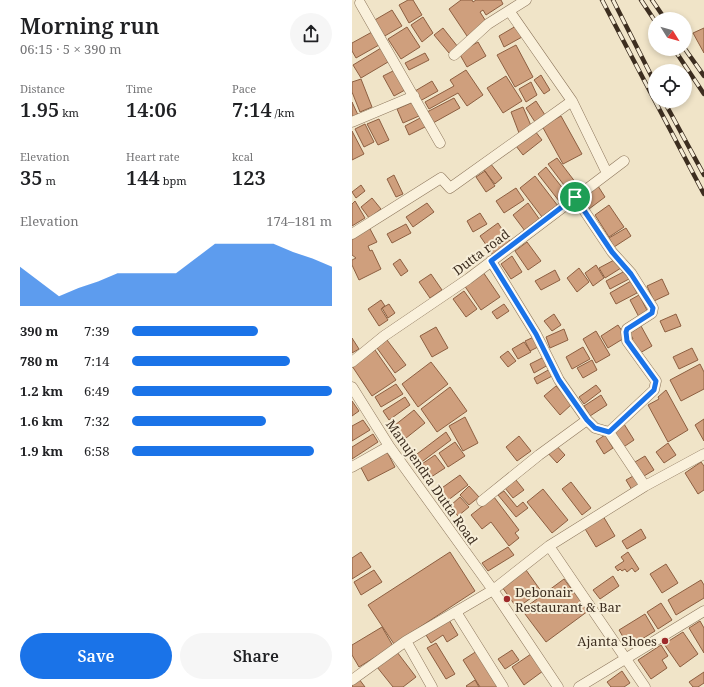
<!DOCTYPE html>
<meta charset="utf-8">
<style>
:root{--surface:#fff;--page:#f6f6f6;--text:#202124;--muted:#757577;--accent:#1a73e8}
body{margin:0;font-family:"Noto Serif",serif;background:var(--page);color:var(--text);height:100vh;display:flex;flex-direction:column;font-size:15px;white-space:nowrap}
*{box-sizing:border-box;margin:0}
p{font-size:13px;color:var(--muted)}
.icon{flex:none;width:22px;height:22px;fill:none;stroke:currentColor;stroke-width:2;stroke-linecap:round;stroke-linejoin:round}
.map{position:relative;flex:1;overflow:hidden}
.sheet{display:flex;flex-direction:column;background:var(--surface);width:352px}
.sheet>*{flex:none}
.needle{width:26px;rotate:127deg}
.tools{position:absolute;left:296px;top:12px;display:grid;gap:8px}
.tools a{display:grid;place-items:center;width:44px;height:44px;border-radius:50%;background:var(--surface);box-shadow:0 2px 6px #0003;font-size:20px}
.pin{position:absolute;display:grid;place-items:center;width:34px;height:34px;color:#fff;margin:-17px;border:2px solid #fff;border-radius:50%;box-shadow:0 1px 4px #0007}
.round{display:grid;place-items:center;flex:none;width:42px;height:42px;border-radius:21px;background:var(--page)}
.headline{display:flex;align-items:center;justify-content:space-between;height:68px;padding:0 20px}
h1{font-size:22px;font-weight:600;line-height:30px}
.figures{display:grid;grid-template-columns:repeat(3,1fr);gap:6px;height:68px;padding:4px 20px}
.figures div{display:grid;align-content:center}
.figures b{font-size:20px;font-weight:600}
.figures small{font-size:11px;font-weight:400}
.figures p{font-size:11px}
.chart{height:112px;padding:8px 20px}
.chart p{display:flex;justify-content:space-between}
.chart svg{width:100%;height:72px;margin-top:4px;fill:var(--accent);opacity:.7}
.cta{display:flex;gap:8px;margin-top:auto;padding:8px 20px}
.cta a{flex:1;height:46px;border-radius:24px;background:var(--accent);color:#fff;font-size:16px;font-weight:600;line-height:46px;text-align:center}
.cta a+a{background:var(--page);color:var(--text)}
ul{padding:0 20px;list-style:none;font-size:13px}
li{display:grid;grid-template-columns:64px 48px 1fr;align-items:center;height:30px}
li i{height:10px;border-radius:5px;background:var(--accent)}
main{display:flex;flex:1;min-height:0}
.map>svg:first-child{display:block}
.building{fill:#cf9f7d;stroke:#8d5f41}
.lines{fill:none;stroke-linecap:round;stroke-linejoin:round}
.minor-casing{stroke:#8d765c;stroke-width:11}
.minor{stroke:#faf1dc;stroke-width:10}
.rail-casing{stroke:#3d2e20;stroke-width:4.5}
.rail{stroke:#f7eed8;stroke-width:3;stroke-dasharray:9;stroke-linecap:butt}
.route-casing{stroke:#fff;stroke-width:8}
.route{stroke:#1a73e8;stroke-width:5}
.poi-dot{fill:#9e2a2b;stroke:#f7eed8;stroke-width:1.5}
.labels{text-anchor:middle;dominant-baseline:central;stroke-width:4;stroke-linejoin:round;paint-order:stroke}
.street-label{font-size:13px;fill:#3d2e20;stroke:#f7eed8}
.poi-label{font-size:13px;fill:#3d2e20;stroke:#f7eed8;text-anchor:start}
</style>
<main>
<section class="sheet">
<div class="headline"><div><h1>Morning run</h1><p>06:15 · 5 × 390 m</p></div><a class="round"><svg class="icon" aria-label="share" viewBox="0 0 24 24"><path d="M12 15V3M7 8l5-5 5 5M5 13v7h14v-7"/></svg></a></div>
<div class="figures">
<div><p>Distance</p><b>1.95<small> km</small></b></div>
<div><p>Time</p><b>14:06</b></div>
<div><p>Pace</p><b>7:14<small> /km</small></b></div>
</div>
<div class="figures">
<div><p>Elevation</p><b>35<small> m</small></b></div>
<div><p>Heart rate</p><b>144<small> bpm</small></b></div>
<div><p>kcal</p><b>123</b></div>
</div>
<div class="chart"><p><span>Elevation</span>174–181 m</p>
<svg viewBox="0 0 160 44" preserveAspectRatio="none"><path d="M0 44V20L10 29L20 38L30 33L40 29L50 24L60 24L70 24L80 24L90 15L100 6L110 6L120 6L130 6L140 11L150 15L160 20V44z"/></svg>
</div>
<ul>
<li><b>390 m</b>7:39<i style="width:63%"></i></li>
<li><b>780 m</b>7:14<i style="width:79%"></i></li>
<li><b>1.2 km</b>6:49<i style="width:100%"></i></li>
<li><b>1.6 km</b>7:32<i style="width:67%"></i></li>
<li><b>1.9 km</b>6:58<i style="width:91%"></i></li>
</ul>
<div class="cta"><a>Save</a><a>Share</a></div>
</section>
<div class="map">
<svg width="352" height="687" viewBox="0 0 352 687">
<rect width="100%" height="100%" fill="#f0e4c8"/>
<path class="building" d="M56,0H61L70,15L57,23L47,5Z
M109,0H120L121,2L124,0H149L151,4L134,15L131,10L128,12L135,23L115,36L97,9Z
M40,10L50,26L31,37L21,21Z
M71,17L81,33L70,42L59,25Z
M164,26L170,37L152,47L147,36Z
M55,27L68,47L49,59L36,39Z
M91,28L106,47L97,53L82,35Z
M352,28V53L341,33Z
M20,32L27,45L4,58L0,51V43Z
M126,42L134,56L115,67L107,53Z
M164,45L181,77L163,87L145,55Z
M29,48L36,62L9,78L1,65Z
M73,53L77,60L57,70L53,63Z
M43,70L53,90L42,96L31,76Z
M114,70L131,95L115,106L106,93L77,109L73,102L102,86L98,80Z
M189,75L198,90L192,94L182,80Z
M154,76L170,101L151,113L135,88Z
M9,79L20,107L8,112L0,92V82Z
M80,81L86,91L68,101L63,91Z
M179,82L185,95L174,102L167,89Z
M102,98L108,108L81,123L75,112Z
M184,101L193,115L183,122L174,108Z
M0,102L6,115L0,117Z
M61,102L67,116L51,123L45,109Z
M171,107L180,128L167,133L159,112Z
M209,116L230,154L211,164L190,126Z
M70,117L75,126L57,135L53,126Z
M27,119L37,140L26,145L15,124Z
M13,124L22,142L12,147L3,129Z
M0,131L12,154L0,160Z
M183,131L190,140L171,155L164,146Z
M205,158L227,187L218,193L196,164Z
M138,163L150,178L143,184L131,169Z
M194,167L216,195L207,201L186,174Z
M133,171L143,186L134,192L124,177Z
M42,175L51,194L44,197L35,179Z
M183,176L206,206L190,217L168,188Z
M9,185L13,191L4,198L0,192Z
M246,186L253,197L237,209L229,198Z
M164,188L172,200L152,213L144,201Z
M20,198L29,209L17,218L9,207Z
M3,201L13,218L0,226V204Z
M75,203L82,212L61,227L54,217Z
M176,203L188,220L173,231L161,215Z
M257,205L272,227L257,237L243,215Z
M128,213L135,224L121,232L115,221Z
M146,223L159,243L141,255L128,236Z
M54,224L59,233L40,243L35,234Z
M17,227L25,242L16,246L18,251L20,250L29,269L7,280L0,265V260L4,258L0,255V236Z
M274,228L279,236L262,247L257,238Z
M175,242L189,261L176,270L163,251Z
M160,256L170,272L159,279L149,264Z
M48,259L56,271L49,276L41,264Z
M264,259L269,268L253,278L247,268Z
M244,265L252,278L241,286L233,273Z
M227,268L237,282L225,292L215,278Z
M203,270L208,280L189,290L183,281Z
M273,271L277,279L258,289L254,281Z
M131,272L148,297L129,310L112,285Z
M79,274L90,290L78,298L67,282Z
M310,279L317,294L302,301L295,286Z
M279,281L285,293L264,304L258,293Z
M112,291L125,309L114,317L101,299Z
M287,295L296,312L287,317L278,300Z
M29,300L33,306L29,309L36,320L27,326L16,309Z
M37,304L43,313L36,318L30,308Z
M152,304L157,311L145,319L140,312Z
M202,314L209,325L200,331L192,321Z
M324,314L329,326L313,332L308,321Z
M266,325L274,337L256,348L249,336Z
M289,326L300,346L288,353L279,340L281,339L278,333Z
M84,327L96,348L80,357L68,336Z
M212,329L216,340L198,348L194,337Z
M244,331L258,355L244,363L231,339Z
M184,336L188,346L178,351L173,341Z
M0,338L7,349L0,353Z
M35,340L54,365L43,373L25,348Z
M172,342L179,352L166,359L160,349Z
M231,347L238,359L220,369L214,357Z
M340,348L346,360L327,369L321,357Z
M23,350L44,380L20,396L0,366Z
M156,351L164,361L156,367L148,357Z
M192,357L196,365L182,373L178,364Z
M240,360L245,370L231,378L225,368Z
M79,362L96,384L66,407L50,384Z
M348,364L352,372V389L329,401L318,380Z
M198,369L202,375L185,384L182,378Z
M44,384L51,394L29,407L23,397Z
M244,385L249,391L232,404L227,397Z
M204,386L220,404L208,415L192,396Z
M98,387L115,411L85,432L69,409Z
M314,390L336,430L316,442L296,405L307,399L306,397Z
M249,395L255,405L238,416L232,406Z
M53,397L58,405L37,420L31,411Z
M0,401L7,411L0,416Z
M62,410L73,423L49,442L38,429Z
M113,417L126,443L111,451L97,426Z
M352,419V441L343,425Z
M11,420L18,430L0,441V426Z
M272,424L282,440L270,448L260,432Z
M94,432L99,440L67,464L61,457Z
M21,434L26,442L0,459V447Z
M253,435L261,448L252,454L244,441Z
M167,436L179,451L165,461L154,447Z
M103,442L113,456L96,467L87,453Z
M202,443L213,455L205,463L194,451Z
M316,443L324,455L312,463L304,452Z
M34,450L43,467L16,481L7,464Z
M83,455L93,468L76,479L67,466Z
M293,456L302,470L292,476L283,462Z
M349,462L352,466V490L346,494L333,473Z
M108,475L116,485L95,501L87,490Z
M283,475L289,485L280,490L274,480Z
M164,480L172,490L161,498L153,488Z
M219,482L239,508L230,515L210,489Z
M117,486L127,497L117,505L108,495Z
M191,489L216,520L200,533L175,502Z
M152,491L165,507L171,502L176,508L164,517L146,495Z
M108,497L117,507L106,516L98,506Z
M142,497L167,530L163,533L167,538L157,546L139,522L130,529L119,515Z
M251,516L263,536L244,547L232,527Z
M289,529L294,538L275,549L270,541Z
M156,547L162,555L136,571L130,563Z
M9,552L19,567L0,579V558Z
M98,552L123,591L42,644L16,605Z
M276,552L287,569L283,572L280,568L275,572L273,569L270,571L268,569L266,571L263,567L272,561L269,557Z
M314,564L326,583L310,593L298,574Z
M22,570L30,582L9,595L2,582Z
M174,570L189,591L165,608L150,587Z
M261,576L267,586L248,599L241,590Z
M212,579L236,611L194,642L170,610Z
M349,580L352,585V598L324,615L316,600Z
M309,603L320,620L306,629L295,612Z
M293,614L303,631L277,647L267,630Z
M97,620L106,635L95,642L91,635L79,643L74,635Z
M348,621L352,628V653L337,628Z
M30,627L41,646L7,667L0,655V645Z
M331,632L346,654L328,667L312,644Z
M84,643L103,674L94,679L75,648Z
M309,645L316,656L310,660L315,668L299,679L286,660Z
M160,650L167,660L153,669L146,659Z
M125,651L148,687H128L111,660Z
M45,652L64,677L51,687H41L25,667Z
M179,654L191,671L172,685L160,667Z
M270,671L278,683L272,687H259L255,682Z
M352,672V683L346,687H341L337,682Z
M7,679L13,687H0V684Z
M123,680L127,687H115L114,686Z"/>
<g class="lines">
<g class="minor-casing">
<path id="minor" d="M8,3L88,143
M158,12L220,101L255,173
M102,55L136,24L174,0
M0,122L62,96
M223,197L260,252L279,273L301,308L300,313L275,329L274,332L275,341L304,381L302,390L257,432L293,486
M0,234L89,178L98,188L220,101
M139,261L184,334L207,380L235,420L243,428L257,432
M0,362L32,336L116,279L272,161
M0,387L37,446L141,590L206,687
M0,467L37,446
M130,501L187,455L235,420
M197,546L293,687
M104,612L151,687
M54,641L80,687
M0,680L54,641L141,590L197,546L293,486L352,454
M227,687L352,611"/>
</g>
<use href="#minor" class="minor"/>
<g class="rail-casing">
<path id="rail" d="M250,0L303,101
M261,0L303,83
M289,0L303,21
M300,0L313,19
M322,49L352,94
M333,49L352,76
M303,101L352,194
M312,101L352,175"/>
</g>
<use href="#rail" class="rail"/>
</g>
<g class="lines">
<g class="route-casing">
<path id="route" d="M223,197L260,252L279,274L301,308L300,313L275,329L274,332L275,341L304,381L302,390L257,432L243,428L235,420L207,380L184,334L139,261Z"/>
</g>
<use href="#route" class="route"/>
</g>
<g class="poi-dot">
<circle cx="155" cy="599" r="4"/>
<circle cx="313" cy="641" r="4"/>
</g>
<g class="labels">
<g class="street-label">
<text transform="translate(129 252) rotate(-37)">Dutta road</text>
<text transform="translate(80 482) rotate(55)">Manujendra Dutta Road</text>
</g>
<g class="poi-label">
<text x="163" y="592">Debonair<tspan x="163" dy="15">Restaurant &amp; Bar</tspan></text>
<text x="305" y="641" text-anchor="end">Ajanta Shoes</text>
</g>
</g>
</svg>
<div class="tools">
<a><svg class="needle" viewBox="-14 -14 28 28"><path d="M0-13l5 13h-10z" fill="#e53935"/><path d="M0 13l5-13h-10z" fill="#757577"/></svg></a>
<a><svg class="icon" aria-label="locate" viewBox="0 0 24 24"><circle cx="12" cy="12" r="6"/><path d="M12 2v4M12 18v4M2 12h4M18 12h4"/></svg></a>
</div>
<div class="pin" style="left:223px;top:197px;background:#1e9e55"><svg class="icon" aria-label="arrive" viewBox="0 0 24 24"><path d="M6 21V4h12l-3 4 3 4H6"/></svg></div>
</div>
</main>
